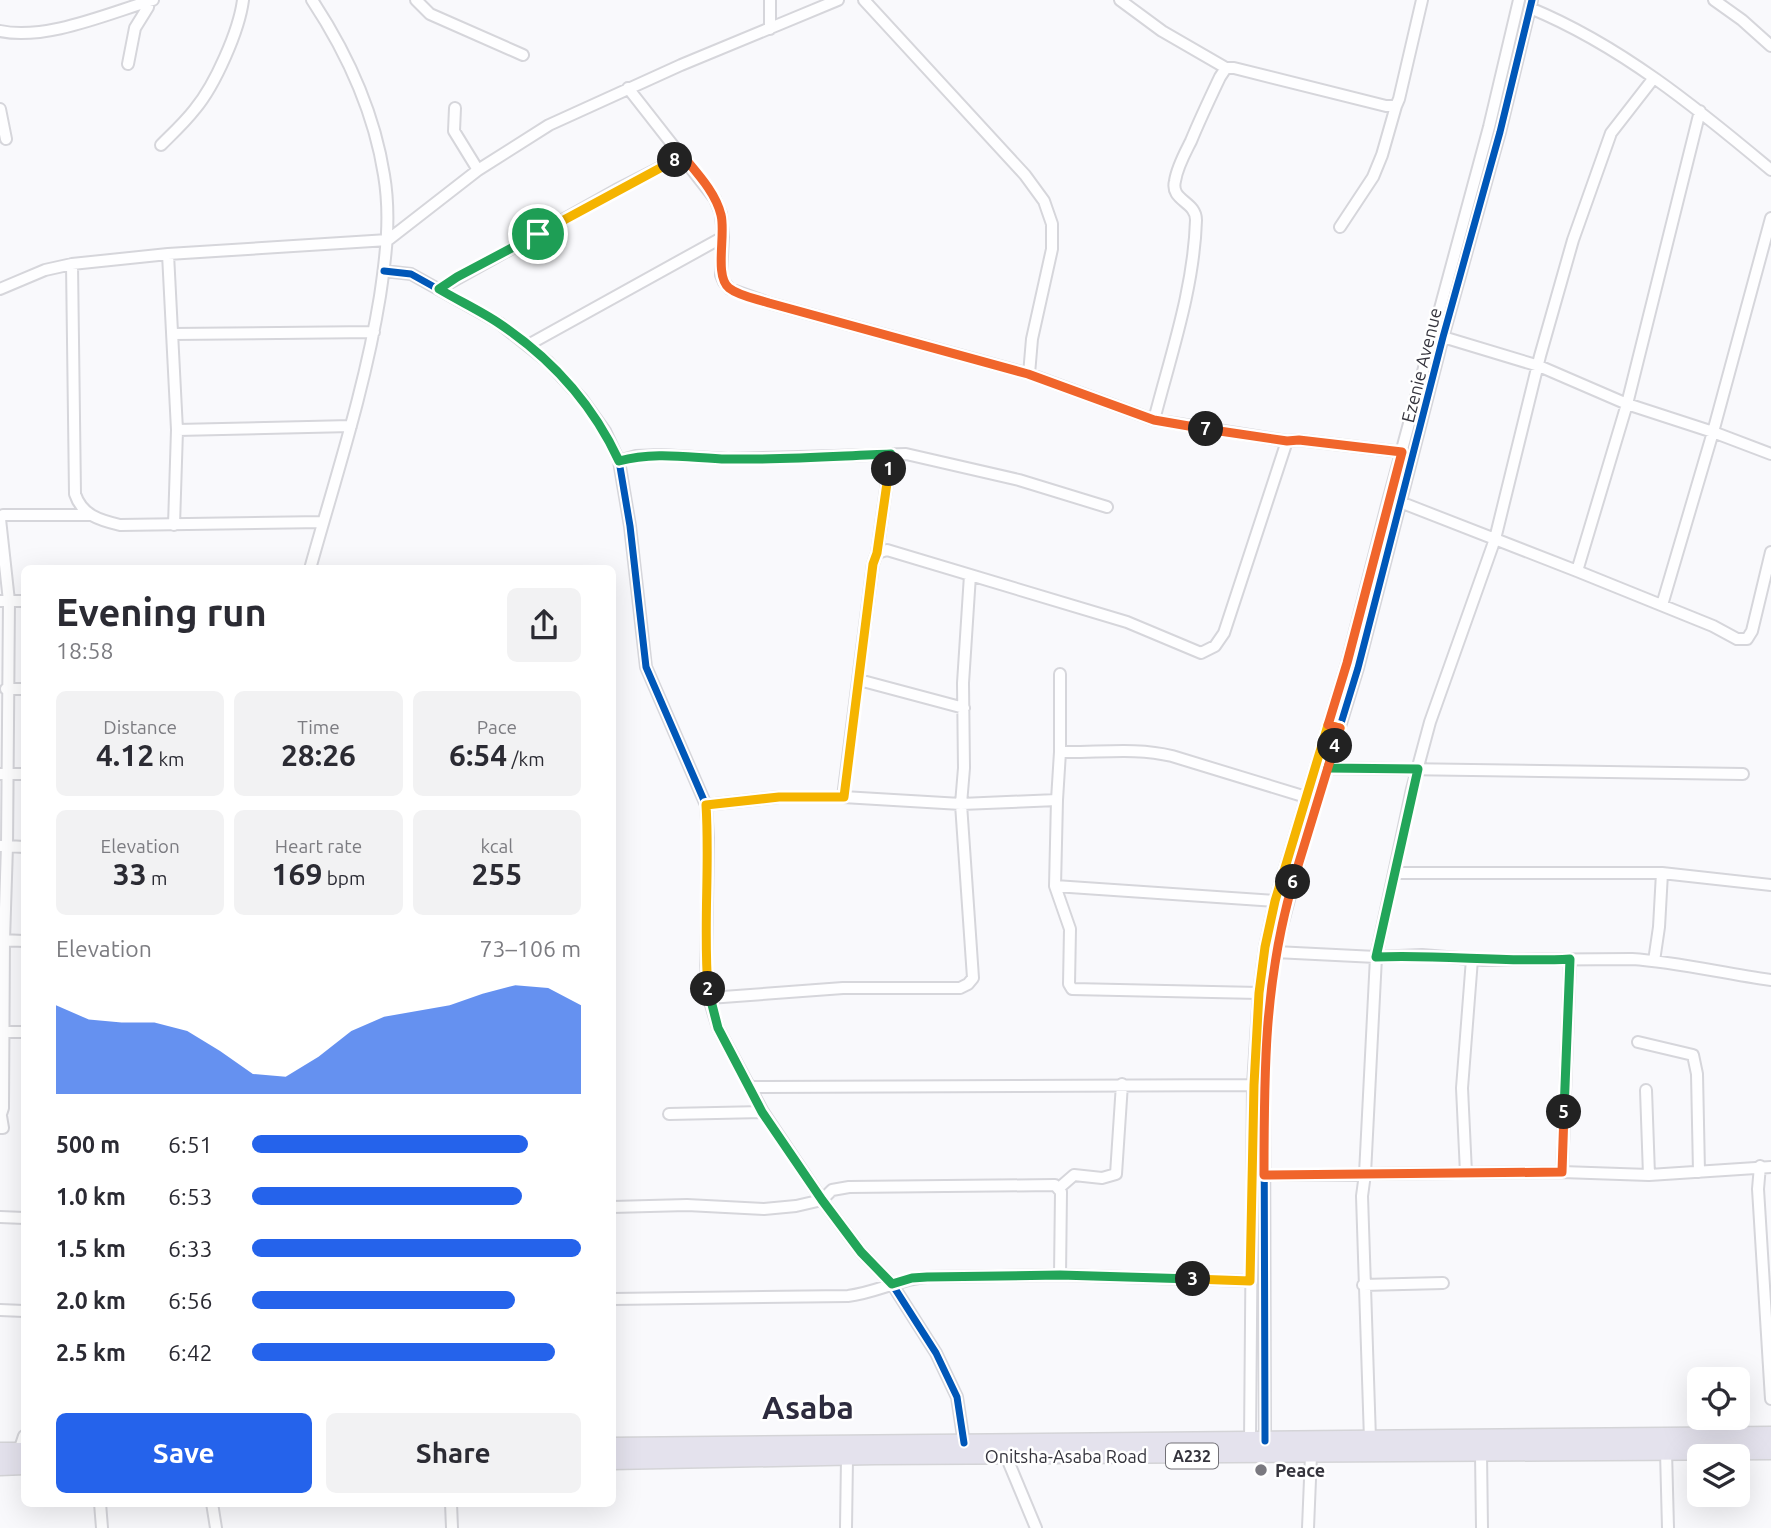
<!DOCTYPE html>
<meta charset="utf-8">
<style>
:root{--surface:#fff;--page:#f2f2f3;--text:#2b2b33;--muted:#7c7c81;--accent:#2563eb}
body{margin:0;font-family:Ubuntu,sans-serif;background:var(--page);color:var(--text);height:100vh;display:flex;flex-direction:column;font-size:26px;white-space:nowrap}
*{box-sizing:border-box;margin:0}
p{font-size:23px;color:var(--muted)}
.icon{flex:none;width:38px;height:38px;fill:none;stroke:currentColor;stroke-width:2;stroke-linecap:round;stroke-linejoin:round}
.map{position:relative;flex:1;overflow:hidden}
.drawer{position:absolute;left:21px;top:565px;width:595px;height:942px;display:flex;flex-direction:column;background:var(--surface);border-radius:10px;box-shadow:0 7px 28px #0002}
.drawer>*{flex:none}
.buttons{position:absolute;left:1687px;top:1367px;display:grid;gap:14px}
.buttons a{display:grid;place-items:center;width:63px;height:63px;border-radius:10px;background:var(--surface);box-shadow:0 7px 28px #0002;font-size:35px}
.pin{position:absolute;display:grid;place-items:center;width:60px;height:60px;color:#fff;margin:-30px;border:4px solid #fff;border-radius:50%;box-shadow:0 2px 7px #0007}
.km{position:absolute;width:35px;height:35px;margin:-18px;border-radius:50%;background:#222;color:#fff;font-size:19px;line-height:35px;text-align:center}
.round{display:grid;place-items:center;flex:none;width:74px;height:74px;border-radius:10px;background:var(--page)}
.summary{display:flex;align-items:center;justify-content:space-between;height:119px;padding:0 35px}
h1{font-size:38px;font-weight:600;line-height:52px}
.stats{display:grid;grid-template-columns:repeat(3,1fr);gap:10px;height:119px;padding:7px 35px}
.stats div{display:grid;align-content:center;border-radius:10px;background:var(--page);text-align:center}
.stats b{font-size:30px;font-weight:600}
.stats small{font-size:19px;font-weight:400}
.stats p{font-size:19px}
.chart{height:196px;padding:14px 35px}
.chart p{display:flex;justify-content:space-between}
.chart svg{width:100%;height:126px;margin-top:7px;fill:var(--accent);opacity:.7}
.action{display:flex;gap:14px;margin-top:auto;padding:14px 35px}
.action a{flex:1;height:80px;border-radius:10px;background:var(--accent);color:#fff;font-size:28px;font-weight:600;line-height:80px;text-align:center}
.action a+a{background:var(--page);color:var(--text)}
ul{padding:0 35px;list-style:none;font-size:23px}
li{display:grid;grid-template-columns:112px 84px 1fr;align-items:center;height:52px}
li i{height:18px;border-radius:9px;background:var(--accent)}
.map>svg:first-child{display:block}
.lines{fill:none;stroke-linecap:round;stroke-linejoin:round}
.minor-casing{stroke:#d6d6db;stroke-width:14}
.highway-casing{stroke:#d4d4d7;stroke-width:19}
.minor{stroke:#fefeff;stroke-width:10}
.highway{stroke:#e4e2ed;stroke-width:16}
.cycleway-casing{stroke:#fff;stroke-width:11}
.cycleway{stroke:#0057b8;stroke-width:7}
.split-1-casing{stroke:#fff;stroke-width:14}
.split-2-casing{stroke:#fff;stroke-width:14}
.split-3-casing{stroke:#fff;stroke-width:14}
.split-4-casing{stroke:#fff;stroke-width:14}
.split-5-casing{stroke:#fff;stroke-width:14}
.split-6-casing{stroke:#fff;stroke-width:14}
.split-7-casing{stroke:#fff;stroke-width:14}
.split-8-casing{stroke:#fff;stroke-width:14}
.split-9-casing{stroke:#fff;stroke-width:14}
.split-1{stroke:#22a559;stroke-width:9}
.split-2{stroke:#f5b400;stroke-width:9}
.split-3{stroke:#22a559;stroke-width:9}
.split-4{stroke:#f5b400;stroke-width:9}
.split-5{stroke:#22a559;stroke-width:9}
.split-6{stroke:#f0652b;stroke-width:9}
.split-7{stroke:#f0652b;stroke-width:9}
.split-8{stroke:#f0652b;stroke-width:9}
.split-9{stroke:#f5b400;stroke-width:9}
.poi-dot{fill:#7a7980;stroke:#fff;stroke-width:2.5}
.labels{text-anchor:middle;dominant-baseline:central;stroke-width:5;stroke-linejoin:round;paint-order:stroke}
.shield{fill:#fff;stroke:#727177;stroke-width:2}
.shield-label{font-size:16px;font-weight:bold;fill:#35343d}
.street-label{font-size:18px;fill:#35343d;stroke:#fff}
.poi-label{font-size:18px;font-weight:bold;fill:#35343d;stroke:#fff;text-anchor:start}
.town-label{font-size:32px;font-weight:bold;fill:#2d2b3e;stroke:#fff}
</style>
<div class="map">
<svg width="1771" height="1528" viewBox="0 0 1771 1528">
<rect width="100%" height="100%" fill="#f9f9fc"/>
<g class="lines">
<g class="minor-casing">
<path id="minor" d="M416,0L430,14L523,55
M770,0V29
M864,0L1025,175L1044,201L1052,224V249L1032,339L1029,374
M1120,0L1162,31L1226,68H1234L1386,106H1396L1399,99L1422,0
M1714,0L1742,20L1771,46
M1530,8C1620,45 1697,108 1771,170
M0,31C46,41 109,13 153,0
M128,64L135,28L148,7L149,0
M628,88L715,199L721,214L723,237L721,275L724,282L730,289L769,303L1029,374L1154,420L1287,441L1299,440L1402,452
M455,108L454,131L478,170
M0,109L6,139
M161,145C173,133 185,122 195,109C215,85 239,31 243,0
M1340,227L1373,177L1382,155L1396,106
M168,254L177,430L174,525
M72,264L75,494C82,515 99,520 120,525L323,522
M384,271L411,274L499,323L548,362L582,399L605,431L619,461L630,526L646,667L706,805L708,838L706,965L709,998L718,1028L763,1112L822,1200L861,1252L892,1284L936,1353L957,1397L964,1443
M0,289L45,270L72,264L168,254L388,240L478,170L549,125L681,65L838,0
M439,289L616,190L683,156
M172,334L374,332
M1443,337L1539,366L1627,404L1713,432L1771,454
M528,345L723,237
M1154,420C1171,354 1194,288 1196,220C1196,201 1170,201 1175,181C1177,167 1185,153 1191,141C1200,119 1210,98 1220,77L1226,68
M177,430L351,426
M619,461L636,456L661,455L728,459L906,454L1019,480L1107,507
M1400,502L1577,571L1713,626L1737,639H1747L1752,631L1771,552
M877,553L891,454
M310,569C335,479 365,389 380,296C386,256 391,216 384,175C374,112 347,53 312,0
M1577,571L1627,404L1700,111
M0,601H24
M1662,605L1713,432L1771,218
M1060,674V752
M859,680L964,708
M6,689H24
M1328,768L1743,774
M0,774H24
M843,797L873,564L877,553L887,550L1127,622L1201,653L1215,646L1224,633L1287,441
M1057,800L1055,886L1070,929L1069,984L1072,989L1259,993
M706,805L779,797H843L961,804L1057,800L1060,752C1097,753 1136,747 1172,756L1306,797
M0,846H7L4,940L3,1108L0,1117
M24,847L7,846L9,601L0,519L3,515H89
M1394,873H1662L1771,885
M1055,886L1275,901
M0,940L24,941
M1275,952L1376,957L1422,955L1483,960L1632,959C1678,962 1725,974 1771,980
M1654,961L1659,927L1662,873
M709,998L843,988H960L968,984L973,978L961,804L964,768L963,683L970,575
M0,1032H24
M1638,1042L1693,1055L1697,1074L1699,1172
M749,1087L1253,1085
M1646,1090L1649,1175
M669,1114L763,1112
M0,1128H3L1,1116
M1760,1166L1758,1189L1771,1399
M1562,1172L1570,959
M1466,1173L1462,1088L1472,959
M1264,1175L1562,1172L1649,1175L1771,1167
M1059,1188L1074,1175L1102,1178L1116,1174L1122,1084
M612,1207L687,1205L764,1209L796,1206L822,1200L832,1190L849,1187L1055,1185L1061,1192L1060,1275
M0,1217L24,1218
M1363,1285L1443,1283
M612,1299L848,1296C875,1293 899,1279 927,1277L1060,1275L1250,1281
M0,1310L24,1311
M1370,1439L1362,1196L1365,1174L1376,957L1412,789L1430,722L1495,539L1540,356L1573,240L1611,133L1653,79
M1250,1441L1253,1085L1259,993L1265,947L1275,901L1347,663L1387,505L1489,127L1519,0
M1265,1441L1264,1087L1269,991L1275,952L1303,847L1358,668L1443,337L1500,132L1532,0
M19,1451L24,1436
M1666,1451L1668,1528
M1481,1453L1482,1528
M1006,1456L1036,1528
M100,1503L102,1528
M212,1503L216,1528
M451,1503L452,1528
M846,1528L847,1458
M1308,1528L1311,1455"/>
</g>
<g class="highway-casing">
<path id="highway" d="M612,1446C999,1441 1385,1439 1771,1435
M0,1451H24
M612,1461L875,1456L1771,1451
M0,1467L24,1466"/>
</g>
<use href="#minor" class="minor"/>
<use href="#highway" class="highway"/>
<g class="cycleway-casing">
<path id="cycleway" d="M384,271L411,274L499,323L548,362L582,399L605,431L619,461L630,526L646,667L706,805L708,838L706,965L709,998L718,1028L763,1112L822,1200L861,1252L892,1284L936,1353L957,1397L964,1443
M1265,1441L1264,1087L1269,991L1275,952L1303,847L1358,668L1443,337L1500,132L1532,0"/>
</g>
<use href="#cycleway" class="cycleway"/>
</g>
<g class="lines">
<g class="split-1-casing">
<path id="split-1" d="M538,234L457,277L439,289C459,301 481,311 500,324C552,359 593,405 619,461C656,451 691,458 727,459C782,460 837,456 891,454L889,469"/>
</g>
<g class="split-2-casing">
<path id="split-2" d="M708,989C703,928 710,866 706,805L779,797H844L873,564L877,553L889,469"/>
</g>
<g class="split-3-casing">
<path id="split-3" d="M708,989L718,1028L762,1112L822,1200L861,1252L892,1284L912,1278L927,1277L1060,1275L1193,1279"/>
</g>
<g class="split-4-casing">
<path id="split-4" d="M1193,1279L1250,1281L1254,1085L1259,993L1265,947L1275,901L1328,725L1340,728L1335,746"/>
</g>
<g class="split-5-casing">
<path id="split-5" d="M1335,746L1328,768L1418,769L1376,957C1441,954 1505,963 1570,959L1564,1112"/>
</g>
<g class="split-6-casing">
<path id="split-6" d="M1293,882C1264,982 1264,1072 1264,1175L1562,1172L1564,1112"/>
</g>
<g class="split-7-casing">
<path id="split-7" d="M1206,429L1287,441L1299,440L1402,452L1347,663L1328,725L1340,728L1293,882"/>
</g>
<g class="split-8-casing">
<path id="split-8" d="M675,160L683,156C697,173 716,193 721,215C726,234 714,276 729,288C739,296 757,299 769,303L1028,374L1154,420L1206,429"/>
</g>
<g class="split-9-casing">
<path id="split-9" d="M538,234L675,160"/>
</g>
<use href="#split-1" class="split-1"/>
<use href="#split-2" class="split-2"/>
<use href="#split-3" class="split-3"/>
<use href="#split-4" class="split-4"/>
<use href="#split-5" class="split-5"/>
<use href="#split-6" class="split-6"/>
<use href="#split-7" class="split-7"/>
<use href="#split-8" class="split-8"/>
<use href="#split-9" class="split-9"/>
</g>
<circle class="poi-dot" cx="1261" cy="1470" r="7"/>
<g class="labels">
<rect class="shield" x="1166" y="1443.5" width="52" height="25" rx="5"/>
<g class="shield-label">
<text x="1192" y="1456">A232</text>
</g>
<g class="street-label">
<text transform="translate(1421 365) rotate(-76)">Ezenie Avenue</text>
<text x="1066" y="1456">Onitsha-Asaba Road</text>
</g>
<g class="poi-label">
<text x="1275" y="1470">Peace</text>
</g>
<g class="town-label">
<text x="808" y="1407">Asaba</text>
</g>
</g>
</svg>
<div class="buttons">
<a><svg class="icon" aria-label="locate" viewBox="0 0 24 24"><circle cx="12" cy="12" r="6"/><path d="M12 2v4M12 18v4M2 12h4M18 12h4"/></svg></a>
<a><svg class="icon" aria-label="layers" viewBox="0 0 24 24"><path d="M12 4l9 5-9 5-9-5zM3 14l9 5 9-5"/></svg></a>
</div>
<div class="pin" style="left:538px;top:234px;background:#1e9e55"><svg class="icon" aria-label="arrive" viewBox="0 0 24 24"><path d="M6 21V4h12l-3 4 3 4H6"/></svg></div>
<b class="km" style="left:889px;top:469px">1</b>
<b class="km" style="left:708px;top:989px">2</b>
<b class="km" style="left:1193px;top:1279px">3</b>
<b class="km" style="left:1335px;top:746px">4</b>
<b class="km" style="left:1564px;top:1112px">5</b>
<b class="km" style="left:1293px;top:882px">6</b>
<b class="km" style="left:1206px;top:429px">7</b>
<b class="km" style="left:675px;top:160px">8</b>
<section class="drawer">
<div class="summary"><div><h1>Evening run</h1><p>18:58</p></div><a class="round"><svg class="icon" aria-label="share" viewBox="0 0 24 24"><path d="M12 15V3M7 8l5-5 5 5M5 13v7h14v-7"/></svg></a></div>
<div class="stats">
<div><p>Distance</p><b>4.12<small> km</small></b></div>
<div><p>Time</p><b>28:26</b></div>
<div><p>Pace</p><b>6:54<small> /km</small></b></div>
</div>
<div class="stats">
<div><p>Elevation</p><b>33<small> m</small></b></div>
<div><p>Heart rate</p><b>169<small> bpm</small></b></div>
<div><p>kcal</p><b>255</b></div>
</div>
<div class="chart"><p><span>Elevation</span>73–106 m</p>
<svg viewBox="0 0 160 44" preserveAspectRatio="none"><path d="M0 44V13L10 18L20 19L30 19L40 22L50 29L60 37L70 38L80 31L90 22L100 17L110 15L120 13L130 9L140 6L150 7L160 13V44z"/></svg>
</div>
<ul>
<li><b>500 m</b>6:51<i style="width:84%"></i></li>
<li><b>1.0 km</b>6:53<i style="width:82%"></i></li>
<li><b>1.5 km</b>6:33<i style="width:100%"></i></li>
<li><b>2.0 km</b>6:56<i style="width:80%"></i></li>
<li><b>2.5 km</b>6:42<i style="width:92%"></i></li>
</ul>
<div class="action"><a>Save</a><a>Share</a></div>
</section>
</div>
